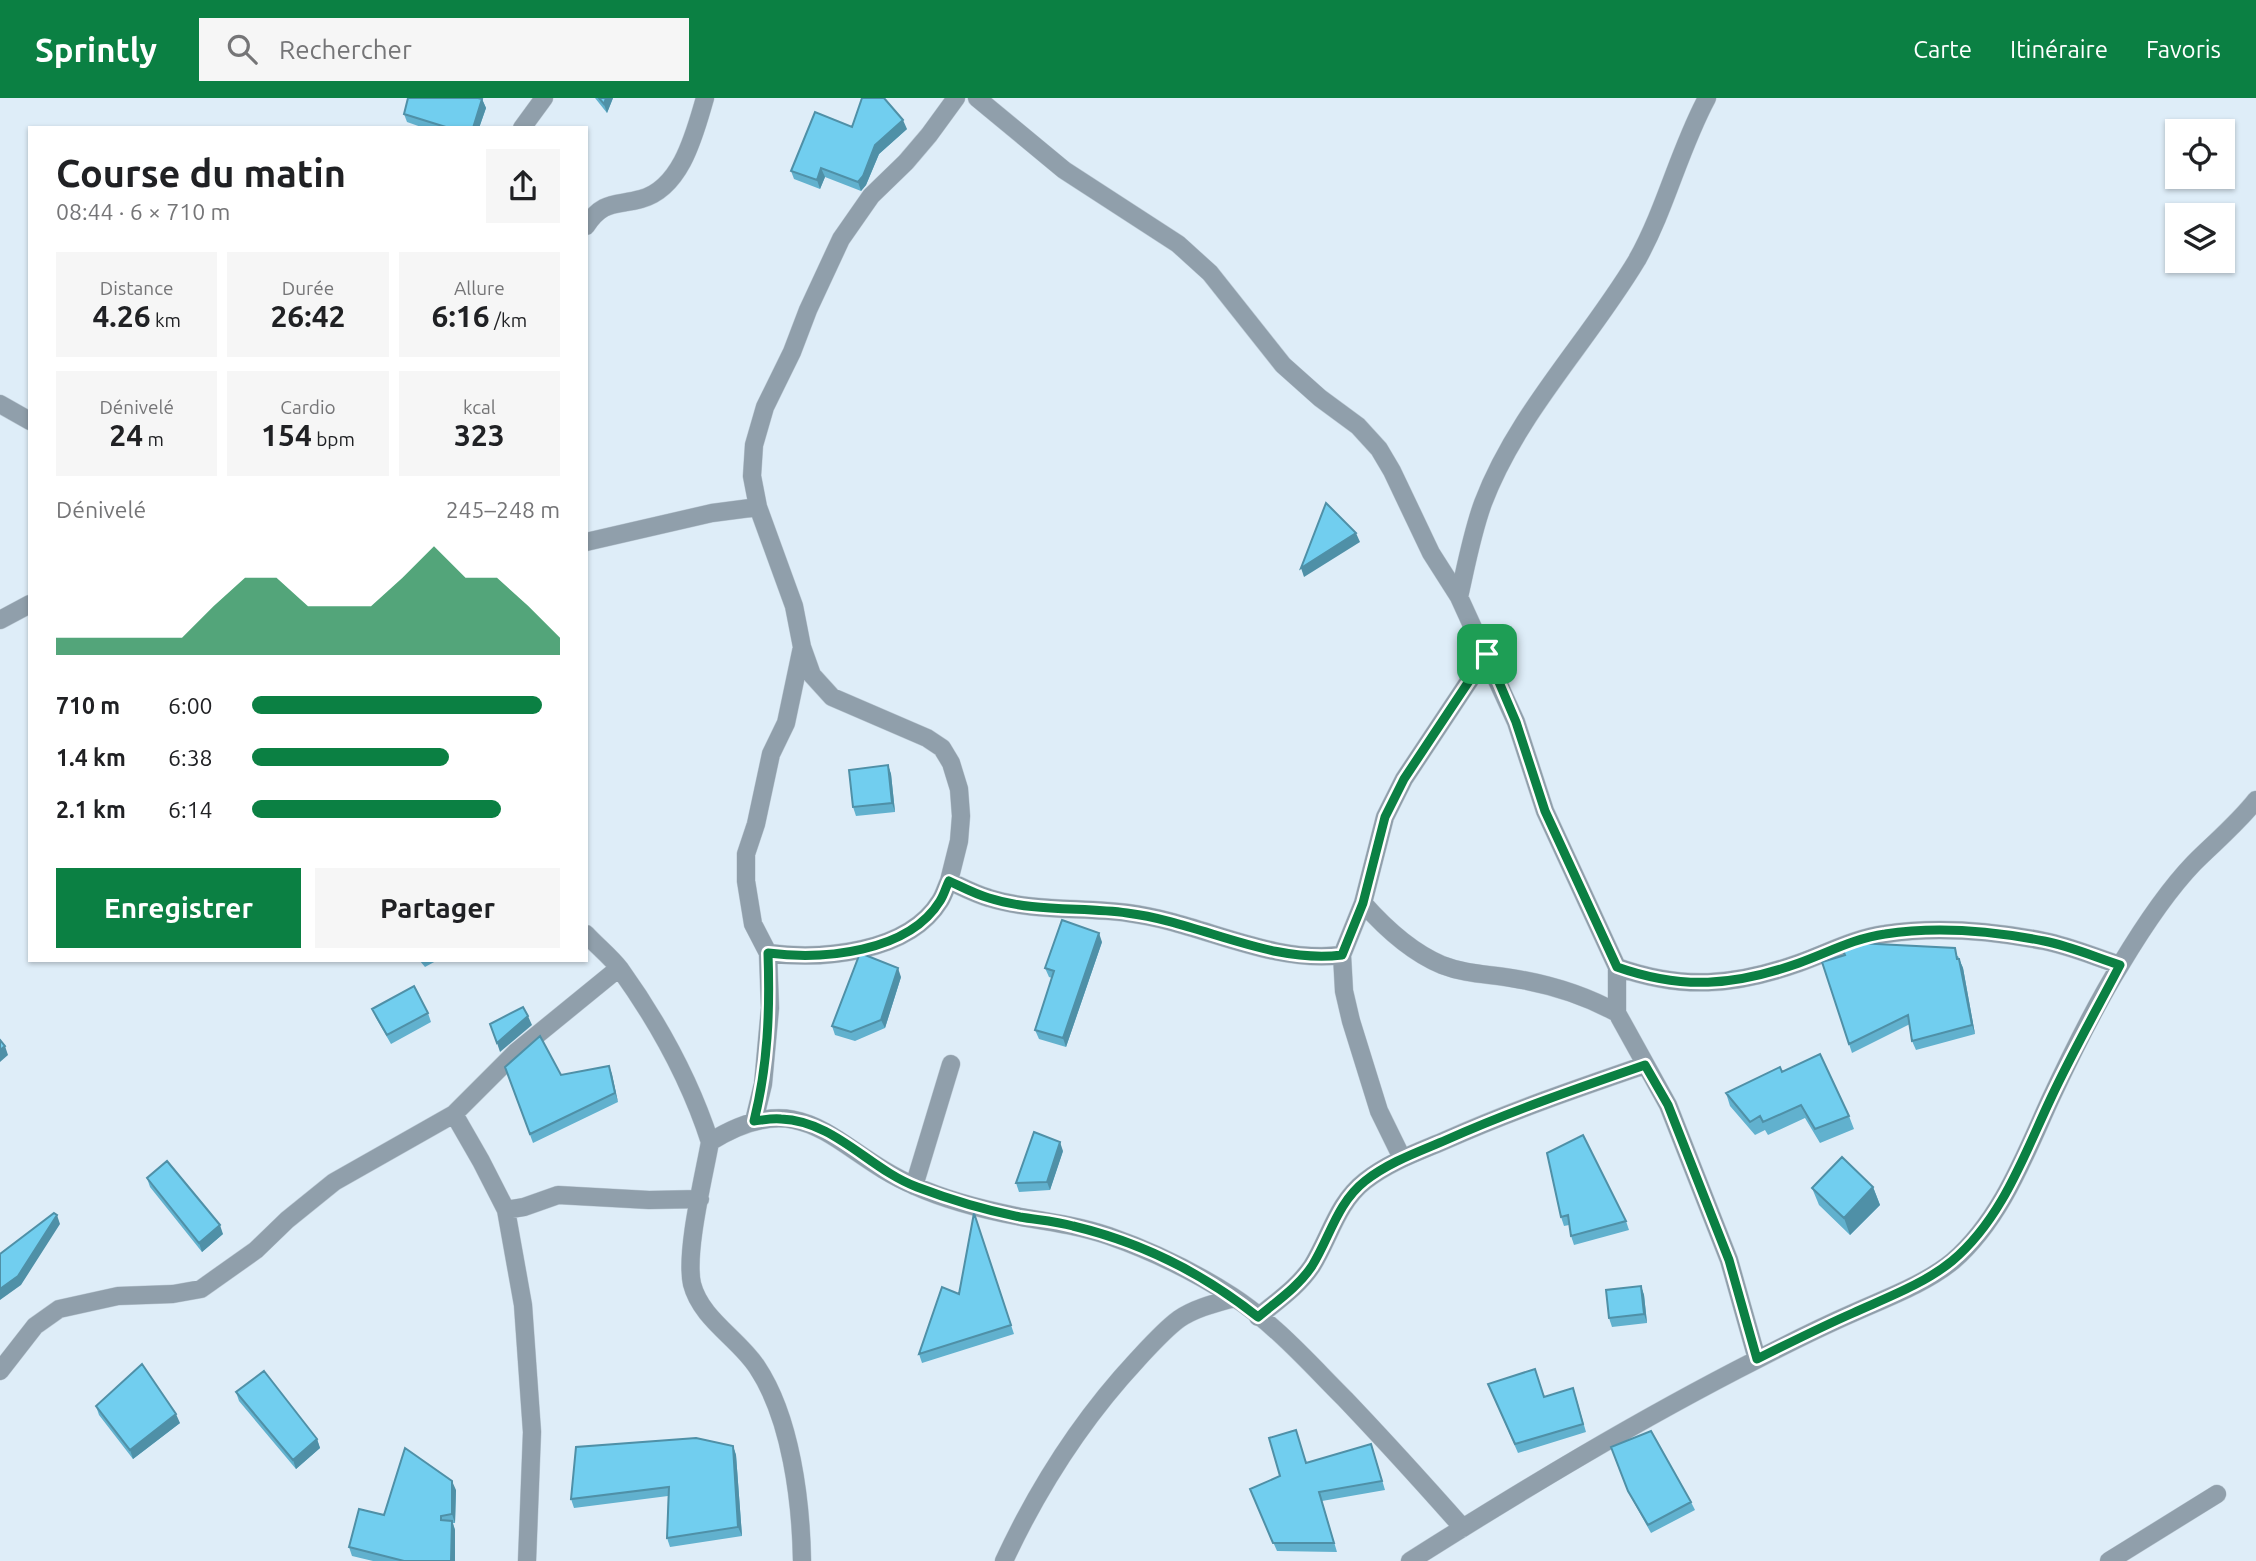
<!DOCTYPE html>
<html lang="fr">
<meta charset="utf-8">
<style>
:root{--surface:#fff;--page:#f6f6f6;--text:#202124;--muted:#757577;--accent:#0b8043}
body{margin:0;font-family:Ubuntu,sans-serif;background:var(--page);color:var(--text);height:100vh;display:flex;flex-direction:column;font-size:26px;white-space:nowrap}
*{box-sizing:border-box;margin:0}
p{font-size:23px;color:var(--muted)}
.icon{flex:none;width:38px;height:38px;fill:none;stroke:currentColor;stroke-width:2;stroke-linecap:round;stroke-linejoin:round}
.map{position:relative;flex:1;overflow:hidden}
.panel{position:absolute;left:28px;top:28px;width:560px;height:836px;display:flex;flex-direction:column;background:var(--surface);border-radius:0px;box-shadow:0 2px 5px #0004}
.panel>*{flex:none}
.controls{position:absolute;left:2165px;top:21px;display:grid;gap:14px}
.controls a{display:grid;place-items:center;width:70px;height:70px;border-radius:0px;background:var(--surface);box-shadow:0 2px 5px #0004;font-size:35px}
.pin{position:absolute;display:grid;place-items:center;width:60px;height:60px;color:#fff;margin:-30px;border-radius:14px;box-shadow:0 4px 10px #0006}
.round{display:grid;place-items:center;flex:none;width:74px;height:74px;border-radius:0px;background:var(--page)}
.head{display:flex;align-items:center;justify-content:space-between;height:119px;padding:0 28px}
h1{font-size:38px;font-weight:700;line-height:52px}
.stats{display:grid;grid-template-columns:repeat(3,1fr);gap:10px;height:119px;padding:7px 28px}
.stats div{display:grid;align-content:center;border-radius:0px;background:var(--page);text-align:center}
.stats b{font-size:30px;font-weight:700}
.stats small{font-size:19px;font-weight:400}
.stats p{font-size:19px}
.chart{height:196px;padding:14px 28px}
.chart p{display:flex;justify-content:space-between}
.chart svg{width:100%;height:126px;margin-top:7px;fill:var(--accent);opacity:.7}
.primary-button{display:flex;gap:14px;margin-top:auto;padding:14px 28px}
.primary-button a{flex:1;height:80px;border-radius:0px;background:var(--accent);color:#fff;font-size:28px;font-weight:700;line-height:80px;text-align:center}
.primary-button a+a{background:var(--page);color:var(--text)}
ul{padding:0 28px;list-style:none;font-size:23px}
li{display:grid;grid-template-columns:112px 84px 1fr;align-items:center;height:52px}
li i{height:18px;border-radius:9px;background:var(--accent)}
header{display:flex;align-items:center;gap:42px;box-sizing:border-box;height:98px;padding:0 35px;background:var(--accent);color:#fff}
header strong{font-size:33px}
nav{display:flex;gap:38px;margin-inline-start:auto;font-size:24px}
.search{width:490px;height:63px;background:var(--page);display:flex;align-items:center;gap:18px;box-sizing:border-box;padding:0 24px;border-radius:0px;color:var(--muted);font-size:26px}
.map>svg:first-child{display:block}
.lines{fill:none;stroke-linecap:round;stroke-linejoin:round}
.minor-casing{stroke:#bdcbd6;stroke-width:19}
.minor{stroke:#909fab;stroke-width:18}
.wall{fill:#61b1ce}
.shaded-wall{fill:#4f90a7}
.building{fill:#71ceef;stroke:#4f90a7;stroke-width:2}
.route-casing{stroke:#fff;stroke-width:14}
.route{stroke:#0b8043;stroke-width:9}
</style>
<header>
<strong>Sprintly</strong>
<div class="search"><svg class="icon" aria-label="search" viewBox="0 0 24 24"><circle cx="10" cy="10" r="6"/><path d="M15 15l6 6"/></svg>Rechercher</div>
<nav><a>Carte</a><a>Itinéraire</a><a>Favoris</a></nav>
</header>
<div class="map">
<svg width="2256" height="1463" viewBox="0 0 2256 1463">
<rect width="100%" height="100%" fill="#deedf8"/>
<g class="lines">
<g class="minor-casing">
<path id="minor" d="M977,0L1064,72L1178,146L1210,175L1283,267L1320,300L1358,328L1379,351L1392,373L1431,455L1459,499L1516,624L1545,713L1617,869V915L1668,1007L1729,1162L1757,1261
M522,30L544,0
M586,128C603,102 615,108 641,101C682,90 695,34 705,0
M0,306L30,323
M586,444L712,415L758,409
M1459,499C1466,468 1472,435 1483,405C1517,315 1588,244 1637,162C1666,110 1679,52 1707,0
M0,522L30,506
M949,783L959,743L961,718L959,691L951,665L942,650L927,640L832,599L812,577L802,549L794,508L758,409L752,378L754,347L765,309L792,254L808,212L841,141L871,98L906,64L929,37L956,0
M1363,805C1385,830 1411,854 1442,867C1465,876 1487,876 1511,880C1549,886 1583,896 1617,915
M586,836C597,848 611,859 620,871C658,924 690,982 710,1044
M768,855C822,862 908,855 940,803C944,797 946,789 949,783C962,789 975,796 989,800C1033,814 1082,809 1128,815C1200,824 1269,866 1342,857
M1617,869C1682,892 1734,888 1799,865C1827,855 1855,840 1885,836C1936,828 1993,833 2044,843C2070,848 2095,859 2120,867
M454,1016L481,1063L506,1112L523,1207L532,1334L527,1463
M754,1023L763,986L770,910L768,855L753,826L746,783V756L756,726L771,656L786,625L802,549
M1402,1060L1379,1013L1351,923L1344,893L1342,857L1363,805L1385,719L1404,681L1487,556
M914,1088L951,966
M506,1112L524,1109L558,1097L649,1102L700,1101
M1258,1219C1277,1203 1298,1189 1312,1168C1330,1139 1337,1105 1365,1083C1389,1064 1418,1054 1446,1042C1511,1013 1578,990 1645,967
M0,1273L35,1228L59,1211L118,1198L173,1196L201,1191L256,1152L287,1122L334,1084L454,1016L516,954L619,870
M802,1463C801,1403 791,1320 757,1269C738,1240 701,1221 692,1186C685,1154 704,1078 710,1044C807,983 836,1055 915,1088C948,1103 985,1112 1021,1119C1051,1124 1079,1128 1109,1138C1152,1153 1193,1173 1232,1198C1275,1226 1309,1265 1345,1301C1385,1343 1424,1386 1463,1430
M1004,1463C1038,1390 1082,1321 1137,1262C1150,1248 1164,1232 1179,1221C1195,1210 1216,1205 1234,1200
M1410,1463C1524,1391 1638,1322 1758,1261C1789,1245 1821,1229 1853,1215C1886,1200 1925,1186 1953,1163C2001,1121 2024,1059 2050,1002C2071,957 2095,908 2121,866C2142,831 2166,794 2194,765C2215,744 2237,726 2256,702
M2109,1463L2217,1396"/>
</g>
<use href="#minor" class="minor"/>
</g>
<path class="wall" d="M595,0H613L607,15Z
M482,1L486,10L479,30H424L407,24L404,16Z
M852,29L907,31L879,56L866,87L861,93L825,79L820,91L794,81L791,73Z
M888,667L891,676L895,714L856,718L853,709Z
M1102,844L1066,949L1039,941L1035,932L1052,880L1049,879L1045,870Z
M1958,858L1963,870L1975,936L1916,952L1912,943L1910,926L1852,955L1822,864Z
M420,863H436L425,869Z
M901,879L885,930L855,943L835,937L832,928Z
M372,911L428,915L431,924L391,946L376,920Z
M609,968L618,1004L533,1045L505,969L561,977Z
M1782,974L1849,1018L1854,1031L1820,1045L1805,1020L1768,1037L1765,1032L1755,1037L1730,1008L1726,995Z
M1063,1053L1050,1092L1019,1094L1016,1085Z
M1547,1055L1626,1123L1629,1132L1574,1147L1571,1138L1569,1127L1564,1128L1561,1119Z
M147,1080L223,1136L202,1154L150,1089Z
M1873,1089L1880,1107L1850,1137L1819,1107L1812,1090Z
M977,1124L1014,1236L922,1265L919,1256L959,1196Z
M1641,1188L1644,1197L1647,1225L1612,1229L1609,1220Z
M1535,1271L1544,1298L1576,1299L1586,1334L1518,1355L1488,1286Z
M236,1294L317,1341L320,1350L296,1371L239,1303Z
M96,1308L180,1325L133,1361L99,1317Z
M1296,1332L1306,1365L1374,1355L1385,1392L1322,1403L1337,1454L1277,1453L1250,1391L1280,1378Z
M733,1348L736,1357L742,1438L670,1449L667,1440L668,1398L574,1410L571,1401Z
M1611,1349L1691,1404L1695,1412L1651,1435L1632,1401Z
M456,1392L455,1425H453L455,1432V1463H373L352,1458L349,1449L384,1417Z"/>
<path class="shaded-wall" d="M606,0H613L607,15L604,6Z
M482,1L486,10L479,30H473Z
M903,22L907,31L879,56L866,87L861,93L858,84L875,47Z
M821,70L825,79L820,91L817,82Z
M1356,435L1360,444L1304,479L1301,470Z
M888,667L891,676L895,714L892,705Z
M1099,835L1102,844L1066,949L1063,940Z
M1959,861L1963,870L1975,936L1972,927Z
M898,870L901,879L885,930L881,922Z
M528,918L532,927L500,954L497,945Z
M5,948L8,957L0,964V952Z
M609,968L612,976L618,1004L615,995Z
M1060,1044L1063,1053L1050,1092L1047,1084Z
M1873,1089L1880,1107L1850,1137L1844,1120Z
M57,1117L60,1126L21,1187L0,1202V1191Z
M220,1127L223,1136L202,1154L199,1145Z
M1641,1188L1644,1197L1647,1225L1644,1216Z
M176,1316L180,1325L133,1361L130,1352Z
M317,1341L320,1350L296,1371L293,1362Z
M733,1348L736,1357L742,1438L738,1429Z
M452,1383L456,1392L455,1425L452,1416Z
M452,1423L455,1432V1463H451Z"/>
<path class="building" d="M408,0H478L482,1L473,30H449L404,16Z
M599,0H606L604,6Z
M862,0H884L903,22L875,47L863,78L858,84L821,70L817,82L791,73L815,14L852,29Z
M1326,405L1356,435L1301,470Z
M888,667L892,705L853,709L849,672Z
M1062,822L1099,835L1063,940L1035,932L1054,873L1045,870Z
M1857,845L1955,850L1957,861H1959L1972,927L1912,943L1908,917L1849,946L1822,864L1845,857L1842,850Z
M860,855L898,870L881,922L851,934L832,928Z
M414,888L428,915L387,937L372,911Z
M523,909L528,918L497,945L490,926Z
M540,938L561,977L609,968L615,995L530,1036L505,969Z
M0,942L5,948L0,952Z
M1820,956L1849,1018L1815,1031L1801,1007L1763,1024L1760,1018L1750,1024L1726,995L1780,969L1782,974Z
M1034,1034L1060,1044L1047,1084L1016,1085Z
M1583,1037L1626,1123L1571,1138L1568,1117L1561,1119L1547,1055Z
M1842,1059L1873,1089L1844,1120L1812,1090Z
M167,1063L220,1127L199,1145L147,1080Z
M54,1115L57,1117L18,1178L0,1191V1156Z
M974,1115L1011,1227L919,1256L942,1189L959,1196Z
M1641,1188L1644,1216L1609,1220L1606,1192Z
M142,1266L176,1316L130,1352L96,1308Z
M1535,1271L1544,1299L1573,1290L1583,1326L1515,1346L1488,1286Z
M264,1273L317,1341L293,1362L236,1294Z
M1296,1332L1306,1365L1371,1346L1382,1383L1319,1394L1334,1445H1273L1250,1391L1280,1378L1269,1340Z
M1651,1333L1691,1404L1648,1427L1628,1393L1611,1349Z
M696,1340L733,1348L738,1429L667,1440L669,1389L571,1401L576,1349Z
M405,1350L452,1383V1416L441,1418V1422L452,1423L451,1463H404L349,1449L359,1411L384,1417Z"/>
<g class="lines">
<g class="route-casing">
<path id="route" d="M1487,556L1516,624L1545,713L1617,869C1682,892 1734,888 1799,865C1827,855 1855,840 1885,836C1936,828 1993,833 2044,843C2070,848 2095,859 2120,867C2097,911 2072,955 2051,1000C2024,1057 2002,1121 1952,1163C1924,1186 1886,1200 1853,1215C1821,1229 1789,1245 1757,1261L1729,1162L1668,1007L1645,967C1578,990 1511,1013 1446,1042C1418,1054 1389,1064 1365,1083C1337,1105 1330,1139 1312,1168C1298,1189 1277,1203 1258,1219C1204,1176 1140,1144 1073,1128C1055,1123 1038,1122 1020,1119C985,1112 951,1102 917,1089C869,1071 835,1023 781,1021C772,1020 763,1022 754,1023C768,967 770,913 768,855C822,862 908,855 940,803C944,797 946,789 949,783C962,789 975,796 989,800C1033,814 1082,809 1127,815C1200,824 1269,866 1342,857L1363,805L1385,719L1404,681Z"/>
</g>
<use href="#route" class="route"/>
</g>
</svg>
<div class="controls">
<a><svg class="icon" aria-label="locate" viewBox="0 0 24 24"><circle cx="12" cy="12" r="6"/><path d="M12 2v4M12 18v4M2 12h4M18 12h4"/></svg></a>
<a><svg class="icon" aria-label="layers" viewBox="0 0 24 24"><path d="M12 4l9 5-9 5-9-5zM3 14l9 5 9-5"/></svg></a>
</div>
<div class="pin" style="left:1487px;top:556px;background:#1e9e55"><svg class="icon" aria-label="arrive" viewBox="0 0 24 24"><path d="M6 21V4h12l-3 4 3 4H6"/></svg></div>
<section class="panel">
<div class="head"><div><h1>Course du matin</h1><p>08:44 · 6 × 710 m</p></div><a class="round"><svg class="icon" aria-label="share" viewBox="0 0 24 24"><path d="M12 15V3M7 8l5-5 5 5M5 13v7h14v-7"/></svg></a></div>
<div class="stats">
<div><p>Distance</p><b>4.26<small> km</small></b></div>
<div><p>Durée</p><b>26:42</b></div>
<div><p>Allure</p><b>6:16<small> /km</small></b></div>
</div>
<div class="stats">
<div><p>Dénivelé</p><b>24<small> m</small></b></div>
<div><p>Cardio</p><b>154<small> bpm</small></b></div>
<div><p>kcal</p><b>323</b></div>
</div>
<div class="chart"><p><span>Dénivelé</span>245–248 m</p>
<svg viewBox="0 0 160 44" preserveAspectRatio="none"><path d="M0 44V38L10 38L20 38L30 38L40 38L50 27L60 17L70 17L80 27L90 27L100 27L110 17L120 6L130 17L140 17L150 27L160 38V44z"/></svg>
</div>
<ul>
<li><b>710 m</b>6:00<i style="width:94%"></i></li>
<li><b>1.4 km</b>6:38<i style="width:64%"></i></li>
<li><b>2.1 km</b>6:14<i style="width:81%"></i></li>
</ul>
<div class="primary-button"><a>Enregistrer</a><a>Partager</a></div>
</section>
</div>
